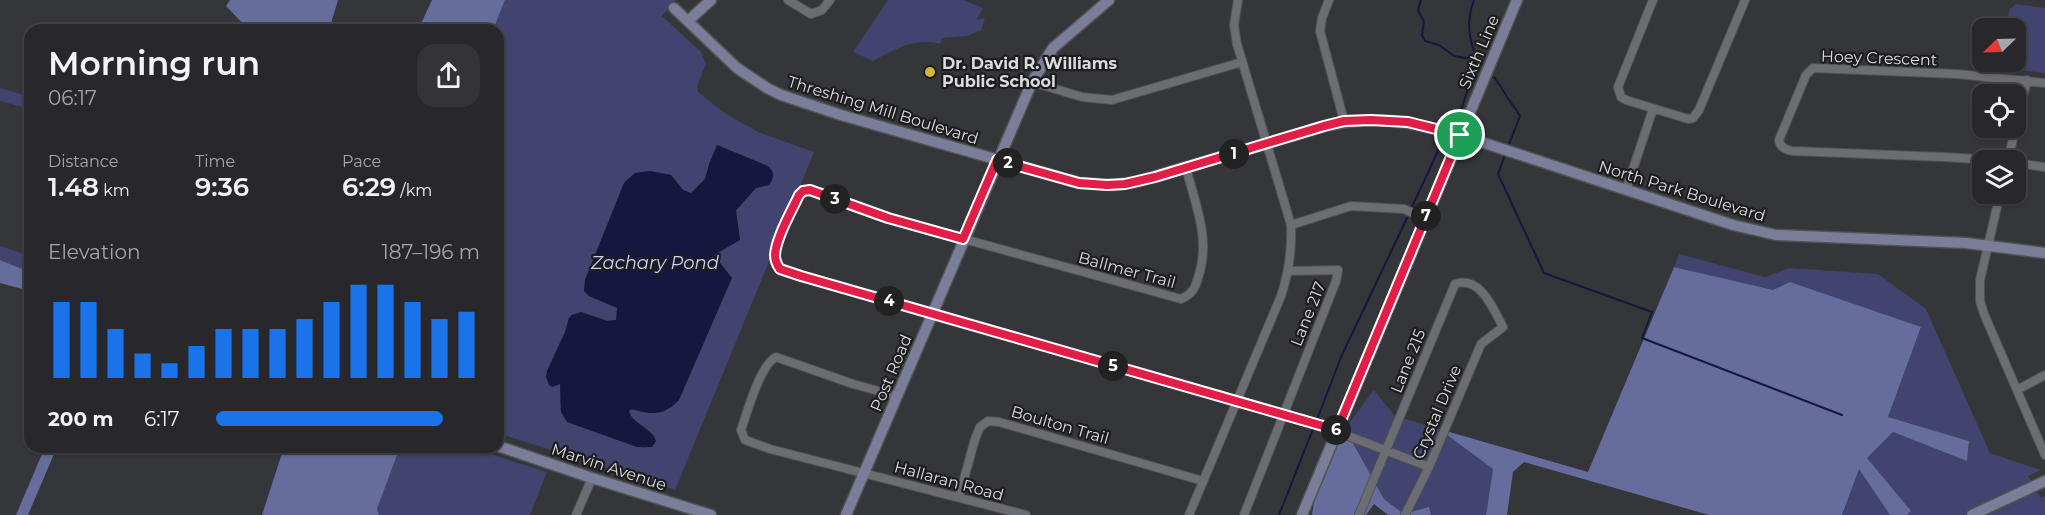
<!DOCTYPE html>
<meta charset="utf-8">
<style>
:root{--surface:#28282c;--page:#343438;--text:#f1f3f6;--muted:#a5a6a9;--line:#444448;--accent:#1a73e8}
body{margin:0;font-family:Montserrat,sans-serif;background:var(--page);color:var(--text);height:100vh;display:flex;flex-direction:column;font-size:22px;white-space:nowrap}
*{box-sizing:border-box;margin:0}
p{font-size:20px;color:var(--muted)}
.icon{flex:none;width:33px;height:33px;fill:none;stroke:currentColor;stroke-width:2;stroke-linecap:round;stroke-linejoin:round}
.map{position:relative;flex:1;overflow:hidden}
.side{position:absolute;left:24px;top:24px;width:480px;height:429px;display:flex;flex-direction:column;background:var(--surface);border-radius:18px;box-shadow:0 2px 4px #0004,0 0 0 2px var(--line)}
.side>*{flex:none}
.needle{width:39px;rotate:247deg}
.fabs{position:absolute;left:1972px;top:18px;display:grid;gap:12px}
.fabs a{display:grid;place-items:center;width:54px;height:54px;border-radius:12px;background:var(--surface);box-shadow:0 2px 4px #0004,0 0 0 2px var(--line);font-size:30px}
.pin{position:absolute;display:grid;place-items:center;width:51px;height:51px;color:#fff;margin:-26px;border:3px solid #fff;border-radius:50%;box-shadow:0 2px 6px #0007}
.km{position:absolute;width:30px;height:30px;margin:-15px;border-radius:50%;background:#222;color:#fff;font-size:16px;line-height:30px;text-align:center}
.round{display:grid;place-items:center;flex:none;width:63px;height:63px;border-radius:18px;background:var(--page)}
.head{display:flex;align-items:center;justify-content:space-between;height:102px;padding:0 24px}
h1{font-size:33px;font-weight:600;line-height:45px}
.metrics{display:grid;grid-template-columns:repeat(3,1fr);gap:9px;height:102px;padding:6px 24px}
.metrics div{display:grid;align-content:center}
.metrics b{font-size:26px;font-weight:600}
.metrics small{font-size:16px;font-weight:400}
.metrics p{font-size:16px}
.chart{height:168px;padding:12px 24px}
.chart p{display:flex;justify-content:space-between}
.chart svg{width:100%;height:108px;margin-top:6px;stroke:var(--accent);stroke-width:6}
ul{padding:0 24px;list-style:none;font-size:20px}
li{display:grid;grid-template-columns:96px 72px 1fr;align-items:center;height:45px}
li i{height:15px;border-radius:8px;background:var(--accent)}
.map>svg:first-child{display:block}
.green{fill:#40446e;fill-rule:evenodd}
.forest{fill:#666c9b}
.water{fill:#16173f}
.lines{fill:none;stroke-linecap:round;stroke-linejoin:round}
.stream{stroke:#16173f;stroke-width:2}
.street-casing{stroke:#515256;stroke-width:10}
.secondary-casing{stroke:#515256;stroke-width:13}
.street{stroke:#6c6d73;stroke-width:8}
.secondary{stroke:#7b7e98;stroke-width:10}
.route-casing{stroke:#fff;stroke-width:12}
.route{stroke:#e11d48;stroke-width:8}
.poi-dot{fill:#d0b736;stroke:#1d1d1f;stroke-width:2}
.labels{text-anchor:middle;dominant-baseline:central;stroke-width:4.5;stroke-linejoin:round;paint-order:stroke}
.street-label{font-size:16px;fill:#dadbde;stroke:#1d1d1f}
.poi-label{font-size:16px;font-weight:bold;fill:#dadbde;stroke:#1d1d1f;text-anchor:start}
.water-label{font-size:18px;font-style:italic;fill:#c8cffc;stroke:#1d1d1f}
</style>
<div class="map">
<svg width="2045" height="515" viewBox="0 0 2045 515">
<rect width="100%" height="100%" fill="#35363a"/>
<path class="green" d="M505,0H676L662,16L701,52L706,64L697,86L698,92L726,114L758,132L814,152L675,490L498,433V30H493ZM709,168L773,175L769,185L756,188L736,211L714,255L673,406C659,415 648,414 632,409L629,411L630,416L655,436L654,445L643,448L561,412L560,384L552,387L546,377L547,371L565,332L569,318L572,315L581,312L608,321L616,320L618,308L589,296L585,280L624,183C639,167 651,172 671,175L683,190L691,193L705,179Z
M888,0H963L983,8L976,20L985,18L981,30L967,36L942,38L940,44C918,36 892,50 873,61L853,52Z
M2016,4L2045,8V73L1996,67L1997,62H2016V28H2005L2010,9Z
M0,88L30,97V109L0,101Z
M0,246L30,256V272L0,260Z
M1679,254L1765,277L1789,268L1878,274L1926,309L1990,453L2041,470L2028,476L2041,498L2045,496V515H1907L1911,511L1866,458L1893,432L1967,460L1969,441L1888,417L1921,327L1674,267Z
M1374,390L1395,416L1439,429L1493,469L1486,515H1431L1429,508L1404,514L1384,499L1349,436L1340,435Z
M400,447H477V450L547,472L530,515H379L377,509Z
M1859,468L1890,515H1842Z"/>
<path class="forest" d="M230,0H338L329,30H249L226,6Z
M432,0H505L493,30H418Z
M0,260L30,272V291L0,283Z
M1674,267L1773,290L1790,282L1921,327L1888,417L1969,441L1967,461L1893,432L1867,458L1911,511L1907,515H1890L1859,469L1842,515H1709L1524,462L1513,472L1507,515H1486L1493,469L1439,429L1588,472Z
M1340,435L1349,436L1384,499L1404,514L1429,507L1431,515H1388L1374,504L1366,515H1312L1314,501Z
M45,447H57L28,515H16Z
M284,447H400L377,509L379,515H262Z"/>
<path class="water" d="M717,145L768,166C775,172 774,178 769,185L756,188L736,210L740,240L714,255L732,278L679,400C664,416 652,415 632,409L629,411C632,424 652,428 656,441L652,447H637L567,422L561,412L560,384L552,387L549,385L546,377L547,371L565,332L569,318L572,315L581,312L607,321L616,320L617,308L589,296L584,291L585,280L624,183L635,173L650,171L671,175L683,190L691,193L705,179L709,164Z"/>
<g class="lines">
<path class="stream" d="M1421,0L1418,10L1424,22L1422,35L1425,41L1439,45L1454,56L1478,60L1483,64
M1494,77L1520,116L1508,147
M1461,110L1478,60C1468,39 1466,22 1474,0
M1505,155L1498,174L1544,273L1652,312L1642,338L1842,415
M1412,207L1443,140
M1318,417L1341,357L1407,218
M1279,515L1313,429"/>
<g class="street-casing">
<path id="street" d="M788,0L811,14L822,10L830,0
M1329,0L1322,18L1320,31L1344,121
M1653,0L1618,87L1621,97L1626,100L1688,119L1693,118L1699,110L1745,0
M1032,82L1082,97L1112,100L1242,62
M1993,160L1944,157L1792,151C1786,150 1780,147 1779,140L1806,75L1813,68L1957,74L2045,83
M2008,160L2027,80
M2016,163L2045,167
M1186,168C1196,206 1211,240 1198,278C1195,289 1192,294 1181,299L888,218L810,191H803L799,195C791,212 776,238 775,255C775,260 777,265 780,269C830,286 882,297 931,315L1312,422L1429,467
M1626,190L1653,109
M2000,194L1980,280V301L1984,314L2045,455
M1291,225L1351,206L1404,209L1425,218
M2017,390L2045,375
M897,396L853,384L776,357C760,365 747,413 741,430L745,440L770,449L1026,515
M959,497L975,439L980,427L988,421L999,422L1203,481
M576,515L592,478
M1189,515L1281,296C1289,272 1292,250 1291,225L1237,44L1234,25L1238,0
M1244,515L1336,281L1338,270L1289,271
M1359,515L1455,284C1480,275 1493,308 1503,327L1481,344L1429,467L1405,515"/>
</g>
<g class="secondary-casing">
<path id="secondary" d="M674,8L737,68L767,88L781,95L841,115L1079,183L1114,185L1136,182L1325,126C1377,114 1409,122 1460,135L1733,225L1776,235L1966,243L2045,253
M688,21L711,0
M498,446L592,478L711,515
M846,515L1032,82L1053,48L1109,0
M1302,515L1517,0
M1972,515L2045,481"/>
</g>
<use href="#street" class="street"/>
<use href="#secondary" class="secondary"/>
</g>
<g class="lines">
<g class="route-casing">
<path id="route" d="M1371,120L1408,122L1460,135L1337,430L801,276L780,269C777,265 775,260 775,255C776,238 791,212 799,195L803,191L810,190L888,218L963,239L997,160L1079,183L1107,185L1125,184L1155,177L1324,126L1344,121Z"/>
</g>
<use href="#route" class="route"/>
</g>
<circle class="poi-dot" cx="930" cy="72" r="6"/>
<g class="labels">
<g class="street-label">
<text transform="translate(1479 52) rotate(-67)">Sixth Line</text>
<text transform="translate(1879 58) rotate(2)">Hoey Crescent</text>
<text transform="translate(883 110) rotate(17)">Threshing Mill Boulevard</text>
<text transform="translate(1682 191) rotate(17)">North Park Boulevard</text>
<text transform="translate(1127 270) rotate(15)">Ballmer Trail</text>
<text transform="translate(1308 314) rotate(-68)">Lane 217</text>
<text transform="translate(1408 361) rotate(-68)">Lane 215</text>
<text transform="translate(891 373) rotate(-67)">Post Road</text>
<text transform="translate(1437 412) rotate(-67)">Crystal Drive</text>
<text transform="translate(1060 425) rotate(16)">Boulton Trail</text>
<text transform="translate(609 467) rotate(18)">Marvin Avenue</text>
<text transform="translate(949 481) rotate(15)">Hallaran Road</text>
</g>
<g class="poi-label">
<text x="942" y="63">Dr. David R. Williams<tspan x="942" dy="18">Public School</tspan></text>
</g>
<g class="water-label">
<text x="655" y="263">Zachary Pond</text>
</g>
</g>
</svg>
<div class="fabs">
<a><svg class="needle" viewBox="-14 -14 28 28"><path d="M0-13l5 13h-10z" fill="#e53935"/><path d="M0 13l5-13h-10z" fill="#a5a6a9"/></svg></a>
<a><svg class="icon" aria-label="locate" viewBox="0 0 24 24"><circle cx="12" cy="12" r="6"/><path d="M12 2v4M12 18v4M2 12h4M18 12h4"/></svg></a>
<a><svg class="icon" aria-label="layers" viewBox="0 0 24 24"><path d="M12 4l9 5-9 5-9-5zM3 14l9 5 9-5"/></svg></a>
</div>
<div class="pin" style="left:1460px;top:135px;background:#1e9e55"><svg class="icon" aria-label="arrive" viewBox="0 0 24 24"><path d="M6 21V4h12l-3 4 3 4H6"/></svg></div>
<b class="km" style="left:1234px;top:154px">1</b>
<b class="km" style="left:1008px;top:163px">2</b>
<b class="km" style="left:835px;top:199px">3</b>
<b class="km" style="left:889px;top:301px">4</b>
<b class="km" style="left:1113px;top:366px">5</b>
<b class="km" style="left:1336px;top:430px">6</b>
<b class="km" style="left:1426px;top:216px">7</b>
<section class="side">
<div class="head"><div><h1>Morning run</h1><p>06:17</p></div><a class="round"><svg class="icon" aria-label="share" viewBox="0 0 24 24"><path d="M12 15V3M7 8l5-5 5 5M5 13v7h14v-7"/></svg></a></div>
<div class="metrics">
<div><p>Distance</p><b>1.48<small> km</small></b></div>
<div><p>Time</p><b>9:36</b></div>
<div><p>Pace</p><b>6:29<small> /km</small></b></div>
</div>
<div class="chart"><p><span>Elevation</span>187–196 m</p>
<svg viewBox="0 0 160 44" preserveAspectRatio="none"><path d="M5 44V13M15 44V13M25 44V24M35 44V34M45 44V38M55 44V31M65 44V24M75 44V24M85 44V24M95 44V20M105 44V13M115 44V6M125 44V6M135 44V13M145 44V20M155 44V17"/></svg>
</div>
<ul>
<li><b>200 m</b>6:17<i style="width:86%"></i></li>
</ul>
</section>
</div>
